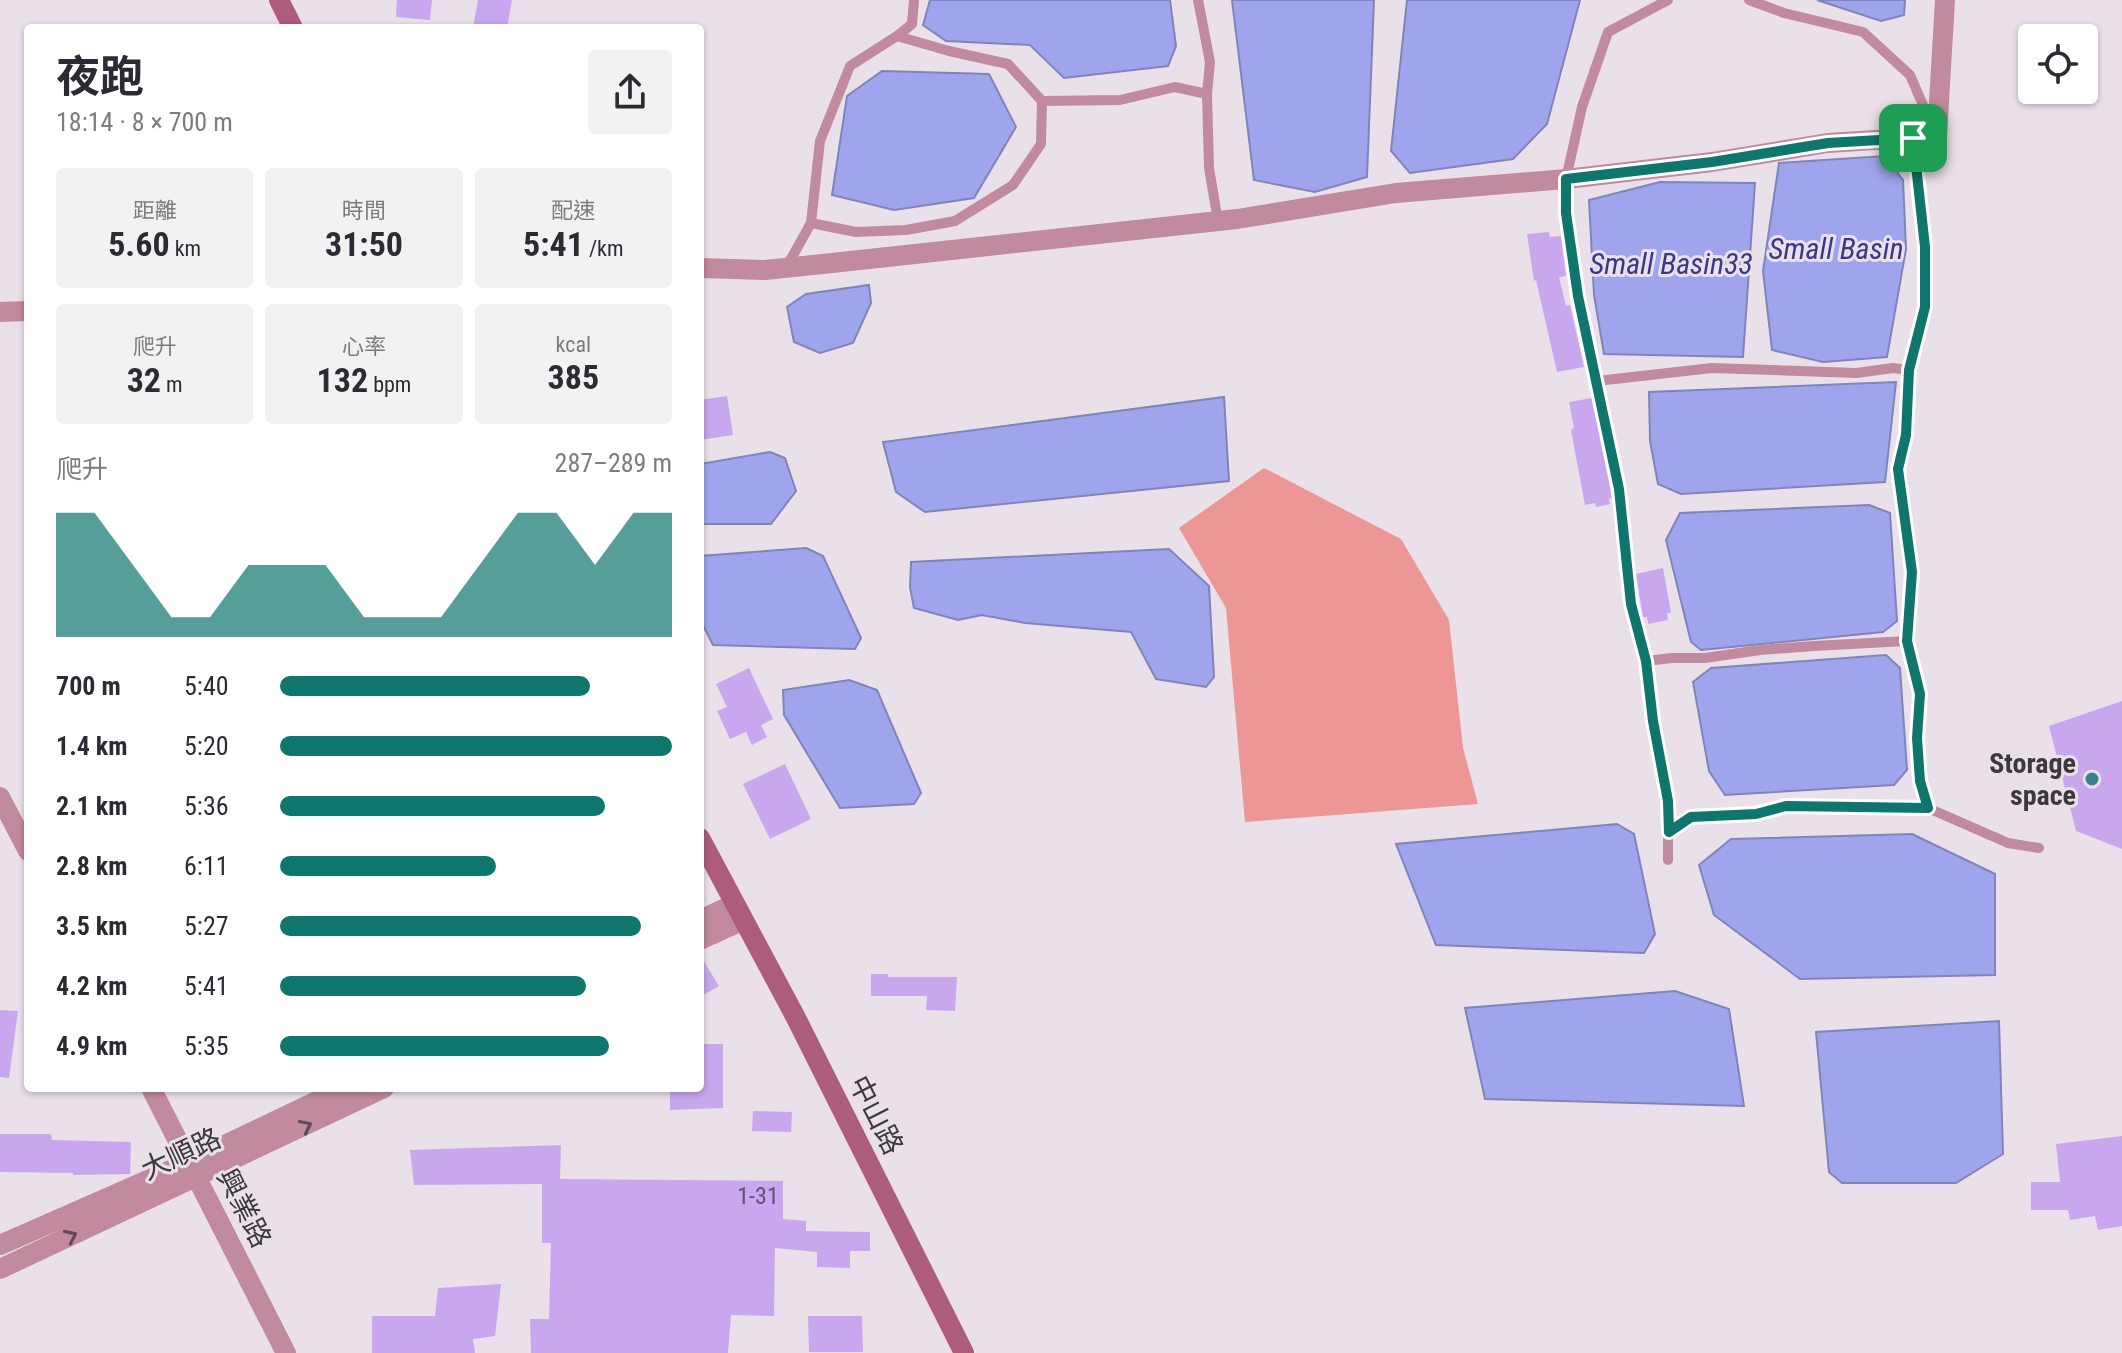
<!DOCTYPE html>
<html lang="zh-TW">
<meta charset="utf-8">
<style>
:root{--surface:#fff;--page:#f2f2f3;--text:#2b2b33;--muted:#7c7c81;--accent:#0f766e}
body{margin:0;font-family:"Roboto Condensed","Noto Sans TC",sans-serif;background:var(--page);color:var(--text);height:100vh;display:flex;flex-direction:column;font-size:30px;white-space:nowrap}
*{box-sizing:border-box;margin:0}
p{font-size:26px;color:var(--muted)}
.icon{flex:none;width:44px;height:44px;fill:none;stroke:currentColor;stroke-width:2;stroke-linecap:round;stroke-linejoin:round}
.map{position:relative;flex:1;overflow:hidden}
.drawer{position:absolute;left:24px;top:24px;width:680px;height:1068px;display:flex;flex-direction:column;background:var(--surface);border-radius:8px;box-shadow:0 2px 6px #0004}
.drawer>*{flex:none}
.controls{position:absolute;left:2018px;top:24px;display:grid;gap:16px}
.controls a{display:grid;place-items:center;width:80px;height:80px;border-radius:8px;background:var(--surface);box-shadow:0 2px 6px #0004;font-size:40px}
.pin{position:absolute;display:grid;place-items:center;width:68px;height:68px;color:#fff;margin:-34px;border-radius:16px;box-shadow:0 4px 12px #0006}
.round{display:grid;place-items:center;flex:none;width:84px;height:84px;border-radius:8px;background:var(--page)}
.overview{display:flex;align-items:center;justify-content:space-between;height:136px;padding:0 32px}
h1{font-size:44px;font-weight:700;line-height:60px}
.metrics{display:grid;grid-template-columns:repeat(3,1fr);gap:12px;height:136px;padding:8px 32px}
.metrics div{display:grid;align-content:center;border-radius:8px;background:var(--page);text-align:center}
.metrics b{font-size:34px;font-weight:700}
.metrics small{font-size:22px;font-weight:400}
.metrics p{font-size:22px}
.chart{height:224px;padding:16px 32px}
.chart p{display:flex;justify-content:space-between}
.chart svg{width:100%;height:144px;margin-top:8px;fill:var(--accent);opacity:.7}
ul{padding:0 32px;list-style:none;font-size:26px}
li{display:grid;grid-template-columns:128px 96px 1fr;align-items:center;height:60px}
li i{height:20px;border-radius:10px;background:var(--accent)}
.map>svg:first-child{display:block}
.forest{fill:#ec9695}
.water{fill:#9fa5ed;stroke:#8184b8;stroke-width:2}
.building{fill:#c8a7ee}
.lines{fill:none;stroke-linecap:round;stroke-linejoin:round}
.service{stroke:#c28a9e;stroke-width:10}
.minor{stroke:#c28a9e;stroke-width:20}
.secondary{stroke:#ad5c7d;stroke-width:20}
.oneway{stroke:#5e4c54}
.route-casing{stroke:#fff;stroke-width:16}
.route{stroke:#0f766e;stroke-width:10}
.poi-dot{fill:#3a8289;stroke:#eae0e9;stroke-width:3}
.labels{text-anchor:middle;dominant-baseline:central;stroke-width:6;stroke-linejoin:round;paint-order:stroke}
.number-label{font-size:24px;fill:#5f5468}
.poi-label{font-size:28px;font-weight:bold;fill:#3c383b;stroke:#eae0e9;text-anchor:end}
.street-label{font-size:28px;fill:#3c383b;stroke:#eae0e9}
.water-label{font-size:30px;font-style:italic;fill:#3a3689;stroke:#eae0e9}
</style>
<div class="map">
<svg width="2122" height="1353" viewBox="0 0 2122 1353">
<rect width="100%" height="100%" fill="#eae0e9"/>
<path class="forest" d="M1264,468L1401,539L1449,620L1463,748L1478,804L1245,822L1226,608L1179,528Z"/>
<path class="water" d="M930,0H1170L1176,46L1168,66L1064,78L1030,45L946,41L923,25Z
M1232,0H1374L1367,177L1315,192L1254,180Z
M1407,0H1580L1547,124L1513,159L1410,173L1391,151Z
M1817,0H1905L1904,15L1881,21Z
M882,71L989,74L1016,127L974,198L894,210L832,195L847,96Z
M1885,156L1903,180L1906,249L1887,357L1823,362L1772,350L1763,271L1779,163Z
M1660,182L1755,183L1743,357L1604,354L1594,295L1589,200Z
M869,285L871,303L853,343L820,353L794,342L787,307L806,294Z
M1896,382L1885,482L1681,494L1658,484L1650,441L1649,392Z
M1224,397L1229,481L925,512L896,492L883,442Z
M770,452L785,458L796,491L771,524H700V464Z
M1869,505L1890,513L1897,621L1883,632L1701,650L1691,642L1666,540L1680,513Z
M806,548L823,556L861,638L855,649L713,645L700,619V556Z
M1169,549L1209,586L1214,677L1206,687L1156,679L1131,632L1025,623L982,615L958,620L914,608L910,587L911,562Z
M1886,655L1900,668L1907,770L1894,785L1725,795L1709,771L1693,682L1711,668Z
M849,680L877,690L921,793L914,804L840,808L784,715L783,690Z
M1617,824L1634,834L1655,934L1644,953L1436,945L1396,844Z
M1912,834L1995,874V975L1800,979L1714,915L1699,865L1731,839Z
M1675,991L1729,1009L1744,1106L1485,1099L1465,1008Z
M1999,1021L2003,1154L1956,1183H1842L1829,1172L1816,1032Z"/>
<path class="building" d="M397,0H432L430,20L396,17Z
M478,0H512L507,28H473Z
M1549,232L1550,237L1561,236L1566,276L1559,277L1566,306L1570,305L1584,367L1557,372L1536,280L1534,281L1527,234Z
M727,396L733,435L700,440V400Z
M1592,398L1612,498L1609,499L1610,504L1596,507L1595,503L1585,505L1571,430L1574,428L1569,402Z
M1663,568L1671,613H1667L1668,620L1648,624L1647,617H1643L1636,574Z
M749,668L773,719L761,725L767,737L752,745L746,732L730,739L717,711L727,707L716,684Z
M2122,701V849L2076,831L2049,726Z
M785,764L811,819L770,839L743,784Z
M700,955L719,986L700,997Z
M871,974H888V977H957L955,1011L926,1010L927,996H871Z
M0,1010L18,1011L9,1078L0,1077Z
M700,1044H723V1108L670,1110V1088H700Z
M753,1111L792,1112L791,1132L752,1131Z
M0,1134H51L52,1140L131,1142L130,1174L73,1175V1173L0,1172Z
M2122,1136V1226L2098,1230L2095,1216L2070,1220L2068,1210H2031V1182H2060L2056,1144Z
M561,1145L560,1179L783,1181V1219L806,1221V1231L870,1232V1251H850V1268L817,1267V1252L775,1248L774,1316L731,1315L728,1353H531L530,1319H549L551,1243H542V1184L414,1185L410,1150Z
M501,1284L495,1336L473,1339L475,1353H372V1316H435L438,1288Z
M808,1316H862L863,1352H809Z"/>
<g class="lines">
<path class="service" d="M1198,0L1210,62L1207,94
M1668,0L1608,32L1582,107L1566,179V213L1573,267L1586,338L1597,381L1712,368L1856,373L1893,368L1909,370L1925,307V247L1913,138
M1749,0L1784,13L1863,32L1910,75L1932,126
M897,36L912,24L914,0
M811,223L820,141L850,66L897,36L949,51L1008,64L1042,101
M787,266L811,223L856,232L906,230L955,221L1013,185L1041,144L1042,101L1120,100L1175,87L1207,94L1209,168L1218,221
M1597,381L1619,489L1631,604L1646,661L1653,721L1668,801V860
M1907,641L1912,572L1898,469L1906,435L1909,370
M1646,661L1672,658H1705L1760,650L1814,646L1907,641L1920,694L1917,738L1920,781L1928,808
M1669,832L1691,817L1756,814L1786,806H1902L1928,808L2008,843L2039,848"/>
<path class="minor" d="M700,268L765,270L832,263L1237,219L1396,193L1566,179L1712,162L1828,143L1937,136L1945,0
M0,312L28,311
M0,797L28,851
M700,920L734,904
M700,940L742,921
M151,1088L286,1353
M0,1245L189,1162L344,1088
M0,1269L384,1088"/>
<path class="secondary" d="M279,0L293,28
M700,838L795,1016L964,1353"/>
</g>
<defs><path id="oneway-chevron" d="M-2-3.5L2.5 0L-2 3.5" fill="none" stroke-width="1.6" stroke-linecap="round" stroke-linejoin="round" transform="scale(2)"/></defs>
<g class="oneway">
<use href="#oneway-chevron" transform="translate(306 1126) rotate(-26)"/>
<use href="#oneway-chevron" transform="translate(71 1236) rotate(-25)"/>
</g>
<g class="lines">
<g class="route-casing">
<path id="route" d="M1913,138L1925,247V307L1909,370L1906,435L1898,469L1912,572L1907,641L1920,694L1917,738L1920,781L1928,808L1786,806L1756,814L1691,817L1669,832L1668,801L1653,721L1646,661L1631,604L1619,489L1578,296L1566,213V179L1712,162L1828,143Z"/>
</g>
<use href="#route" class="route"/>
</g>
<circle class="poi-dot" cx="2092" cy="779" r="8"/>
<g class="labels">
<g class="number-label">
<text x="758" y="1196">1-31</text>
</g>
<g class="poi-label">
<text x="2076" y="763">Storage<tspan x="2076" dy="32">space</tspan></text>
</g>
<g class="street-label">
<text transform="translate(876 1115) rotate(63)">中山路</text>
<text transform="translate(181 1154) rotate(-25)">大順路</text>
<text transform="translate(244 1208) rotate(63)">興業路</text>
</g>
<g class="water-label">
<text x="1836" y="248">Small Basin</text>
<text x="1671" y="263">Small Basin33</text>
</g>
</g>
</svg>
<div class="controls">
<a><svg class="icon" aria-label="locate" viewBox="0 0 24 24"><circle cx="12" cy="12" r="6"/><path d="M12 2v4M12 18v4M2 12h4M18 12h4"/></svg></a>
</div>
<div class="pin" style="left:1913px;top:138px;background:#1e9e55"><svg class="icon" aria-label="arrive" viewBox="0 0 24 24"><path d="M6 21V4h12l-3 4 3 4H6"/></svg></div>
<section class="drawer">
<div class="overview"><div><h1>夜跑</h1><p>18:14 · 8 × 700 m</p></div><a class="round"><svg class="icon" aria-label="share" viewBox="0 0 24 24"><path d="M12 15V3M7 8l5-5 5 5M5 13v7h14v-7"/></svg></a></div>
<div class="metrics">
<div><p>距離</p><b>5.60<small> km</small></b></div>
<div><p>時間</p><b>31:50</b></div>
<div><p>配速</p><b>5:41<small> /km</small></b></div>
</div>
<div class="metrics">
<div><p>爬升</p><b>32<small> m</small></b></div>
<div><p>心率</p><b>132<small> bpm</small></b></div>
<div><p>kcal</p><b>385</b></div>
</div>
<div class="chart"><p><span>爬升</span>287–289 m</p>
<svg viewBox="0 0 160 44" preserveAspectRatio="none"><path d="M0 44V6L10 6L20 22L30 38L40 38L50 22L60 22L70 22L80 38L90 38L100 38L110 22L120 6L130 6L140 22L150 6L160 6V44z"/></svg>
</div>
<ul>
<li><b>700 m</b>5:40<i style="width:79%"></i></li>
<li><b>1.4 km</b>5:20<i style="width:100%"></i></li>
<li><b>2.1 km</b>5:36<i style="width:83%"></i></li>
<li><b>2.8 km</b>6:11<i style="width:55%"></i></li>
<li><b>3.5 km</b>5:27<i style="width:92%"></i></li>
<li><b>4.2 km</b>5:41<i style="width:78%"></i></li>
<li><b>4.9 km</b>5:35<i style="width:84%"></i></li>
</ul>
</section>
</div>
